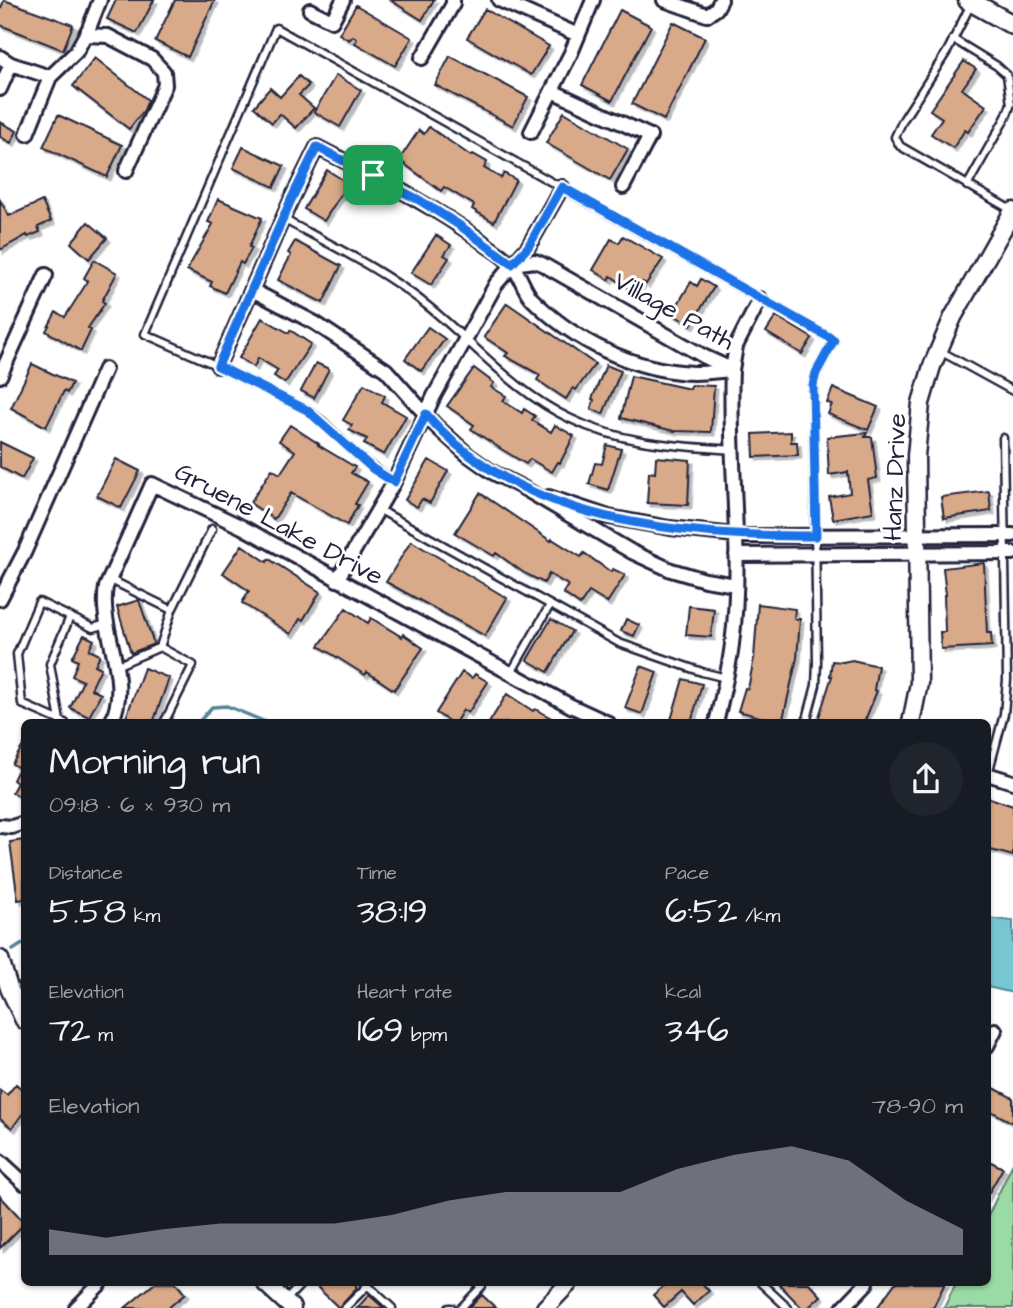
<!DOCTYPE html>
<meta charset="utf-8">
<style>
:root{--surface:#171b24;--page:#20242c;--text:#f1f3f6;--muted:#9ea1a6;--accent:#9495a2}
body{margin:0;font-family:"Architects Daughter",sans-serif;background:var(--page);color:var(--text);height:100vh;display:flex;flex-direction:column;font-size:26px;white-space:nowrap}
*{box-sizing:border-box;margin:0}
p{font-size:23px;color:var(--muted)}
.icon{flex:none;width:38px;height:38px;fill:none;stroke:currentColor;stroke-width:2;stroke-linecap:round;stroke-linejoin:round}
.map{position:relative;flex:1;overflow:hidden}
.side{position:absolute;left:21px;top:719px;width:970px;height:567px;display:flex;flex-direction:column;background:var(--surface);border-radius:10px;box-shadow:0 2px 5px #0004}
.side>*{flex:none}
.pin{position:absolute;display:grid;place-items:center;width:60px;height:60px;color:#fff;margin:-30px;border-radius:14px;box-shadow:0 4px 10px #0006}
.round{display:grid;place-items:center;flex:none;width:74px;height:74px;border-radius:37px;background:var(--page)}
.summary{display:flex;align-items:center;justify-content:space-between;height:119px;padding:0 28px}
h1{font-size:38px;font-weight:600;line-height:52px}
.metrics{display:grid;grid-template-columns:repeat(3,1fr);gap:10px;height:119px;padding:7px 28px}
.metrics div{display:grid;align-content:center}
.metrics b{font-size:35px;font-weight:600}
.metrics small{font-size:19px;font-weight:400}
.metrics p{font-size:19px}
.chart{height:196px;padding:14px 28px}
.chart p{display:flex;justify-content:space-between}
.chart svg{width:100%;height:126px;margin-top:7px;fill:var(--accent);opacity:.7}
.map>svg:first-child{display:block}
.green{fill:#9adaa4;stroke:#5e7e70;stroke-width:2}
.water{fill:#77c7d2;stroke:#558596;stroke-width:2}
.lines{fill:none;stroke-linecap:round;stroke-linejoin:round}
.stream{stroke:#558596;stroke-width:3.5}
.building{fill:#d8aa89;stroke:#22223b;stroke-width:2;filter:url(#shadow)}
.service-casing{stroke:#22223b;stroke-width:11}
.minor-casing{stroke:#22223b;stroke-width:18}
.tertiary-casing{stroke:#22223b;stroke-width:21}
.secondary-casing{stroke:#22223b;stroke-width:23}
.service{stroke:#fff;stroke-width:6}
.minor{stroke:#fff;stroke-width:12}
.tertiary{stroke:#fff;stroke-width:16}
.secondary{stroke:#fff;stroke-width:18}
.route-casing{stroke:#fff;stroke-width:14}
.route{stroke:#1a73e8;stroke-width:9}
.labels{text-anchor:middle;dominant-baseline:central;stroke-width:6;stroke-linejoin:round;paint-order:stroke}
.street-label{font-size:26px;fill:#22223b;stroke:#fff}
</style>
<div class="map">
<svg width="1013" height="1308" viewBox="0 0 1013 1308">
<defs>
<filter id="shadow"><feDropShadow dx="3.5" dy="3.5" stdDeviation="0" flood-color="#0004"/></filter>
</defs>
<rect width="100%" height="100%" fill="#fff"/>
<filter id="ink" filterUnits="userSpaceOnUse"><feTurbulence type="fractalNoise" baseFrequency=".0143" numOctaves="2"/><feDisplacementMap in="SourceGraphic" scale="14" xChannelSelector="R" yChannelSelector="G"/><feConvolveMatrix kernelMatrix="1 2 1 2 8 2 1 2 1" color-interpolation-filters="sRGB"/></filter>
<g filter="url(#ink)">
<path class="green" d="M1013,1163V1308H944L956,1283H987V1218Z"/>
<path class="water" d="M987,918L1013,921V993L987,987Z"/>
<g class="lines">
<path class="stream" d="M198,723L212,707L227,706L268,723
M13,950L24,943"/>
</g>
<path class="building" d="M4,0L73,25L63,50L0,25V11Z
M116,0H154L137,33L107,19Z
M175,0H215L188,57L155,41Z
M390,0H434L422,20Z
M356,5L412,38L395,66L355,43L357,39L353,36L349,40L339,34Z
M485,9L549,46L531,75L467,38Z
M620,10L651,26L612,101L582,85Z
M673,22L705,38L664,120L632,104Z
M450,56L528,97L513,126L435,85Z
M95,58L148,100L144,110L129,129L73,86Z
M964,61L976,69L962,89L986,106L968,132L965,130L953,148L931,134L942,118L930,110Z
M336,75L361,90L340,127L314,112Z
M299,76L309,85L299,95L314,108L296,128L280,114L272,123L254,107L270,88L280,97Z
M564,112L628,149L610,180L546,143Z
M58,115L122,145L107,177L43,147Z
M0,122L17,131L11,143L0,137Z
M429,127L471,156L473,154L487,162L484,168L501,178L504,173L516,180L494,222L472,209L474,205L444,187L441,191L399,160L419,130L424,134Z
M243,147L284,166L274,187L233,168Z
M327,170L348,183L324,221L304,209Z
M218,199L262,218L249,247L252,248L243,264L240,262L225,293L210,286L212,282L187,270L213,224L208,222Z
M0,200L9,216L42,201L51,221L38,227L40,232L28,237L27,235L0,250Z
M88,222L107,238L89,259L71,243Z
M436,235L451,245L444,255L449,258L431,285L411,273Z
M623,236L663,259L646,284L643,282L635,293L611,276L609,280L593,270L611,239L619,243Z
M295,241L341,266L323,303L278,280L291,255L288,253Z
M94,260L117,273L102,301L105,303L88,328L91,330L81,351L46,331L56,312L65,317L88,281L84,278Z
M701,279L714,287L691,325L672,314L691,282L697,286Z
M507,303L595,364L576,390L573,388L566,399L537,380L540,375L505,356L508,353L484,337Z
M776,316L812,338L802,354L766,332Z
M262,318L289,333L290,330L311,344L285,383L274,376L278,370L258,358L254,367L239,358Z
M428,327L445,339L421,371L405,359Z
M316,363L329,369L314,398L301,391Z
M32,364L72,383L67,393L64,391L46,427L11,408Z
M606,365L621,371L603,414L591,409L594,400L592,399Z
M474,368L494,383L491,387L506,396L503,401L522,413L524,409L535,416L532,420L551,432L555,425L574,436L560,463L558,462L552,472L530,459L526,464L501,449L471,429L474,425L447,406Z
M631,376L690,389L691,385L714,386L711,432L674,431L621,418Z
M364,384L385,396L382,402L406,416L384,455L364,444L367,439L349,430L352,425L343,420Z
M833,388L878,407L868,430L828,414L832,404L827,403Z
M290,425L319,444L318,445L355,467L351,473L368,482L355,504L358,505L347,525L291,493L274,519L250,503L272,469L280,474L295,451L279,441Z
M791,432V442H797L798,455L754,457L753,434Z
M867,433L865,437H872L877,478L868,480L873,512L833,519L829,497L850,493L848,472L829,475L827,437Z
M0,442L33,458L22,479L0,467Z
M607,445L621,449L608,490L589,484L595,463L602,464Z
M656,457L690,460L688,505L647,503L649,472L655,473Z
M116,459L140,471L121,508L97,496Z
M429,460L448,471L430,503L422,499L417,507L405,500Z
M989,491L991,511L944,518L941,497Z
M480,493L551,541L552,539L581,557L584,553L611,572L613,569L625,575L607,603L589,592L580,605L563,593L568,585L549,574L544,583L524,573L496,553L494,556L455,533Z
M411,541L507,598L485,636L386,582Z
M242,545L267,562L269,559L320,592L303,620L300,619L291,634L242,603L249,591L223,573Z
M984,563L987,633H991L992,646L941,649L940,632H945L944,595H946L943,568Z
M139,600L154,644L131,653L117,607Z
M758,604L795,609L794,619H800L797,658L782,723L738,711L745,688L748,689L754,658Z
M689,606L714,609L711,637L686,635Z
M346,608L368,623L371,618L402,637L403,634L423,648L394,690L367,672L365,675L319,646Z
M551,619L572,631L548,672L527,660Z
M626,619L639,625L634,636L621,631Z
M84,635L94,640L89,650L100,655L95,665L101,668L91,689L101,694L89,717L70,708L83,681L72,676L78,661L72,658Z
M852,660L878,666L874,690L877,691L864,723H817L832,676H830L832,661L843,662Z
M641,666L657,672L642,714L625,708Z
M144,668L169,678L153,723H124Z
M462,672L472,678L475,674L488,682L468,713L463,710L455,723H452L436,713Z
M683,679L702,684L691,723L671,720Z
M507,694L533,711L535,709L560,723H489Z
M24,744V799L12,792L17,783L13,780L19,768L12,764Z
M987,797L1013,806V856L987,849Z
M24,840V899L18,900L10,842Z
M16,1084L24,1091V1112L12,1128L0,1119V1090L7,1095Z
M992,1087L1013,1098V1123L987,1109V1096Z
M987,1160L1003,1168L987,1196Z
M0,1196L24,1222V1224L0,1248Z
M155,1283H176L185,1294L168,1308H125Z
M313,1283H356V1289L339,1308Z
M667,1283H702L709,1291L693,1305L681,1292L664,1307L653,1295Z
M778,1283H809L821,1296L808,1308H802Z
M895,1283H945L933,1308H877Z
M369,1295L384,1308H357Z
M482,1295L496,1308H469Z"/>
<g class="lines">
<g class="service-casing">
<path id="service" d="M971,4L948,50L903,120L895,137L900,146L1013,211
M953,39L997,66L1007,75L1011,104L1006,117L967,186
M283,219C333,246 385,271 429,307C476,345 515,393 571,419C622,444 677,446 733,450
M940,351L1013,391
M394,482L359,457L322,421L307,410L218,366L145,334L276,28L834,340L816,373L813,385L817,663L816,685L806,723
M378,509L619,643L702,672L726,678
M109,579L172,610L160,647L116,666
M172,610L212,529
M160,647L193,665L164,723
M511,673L550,605
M60,721L50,664L70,617
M65,723L22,704L17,654L39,602L93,628L107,624
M988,774L1004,714L1007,680L1003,438
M365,1283L392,1308
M761,1283L788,1308
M286,1300L302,1283
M345,1308L367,1286
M449,1308H452
M461,1308L482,1286L478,1283"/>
</g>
<g class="minor-casing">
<path id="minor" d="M499,0L578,35
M664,0L707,15L716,9L721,0
M310,10L332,21L343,0
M86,35L108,36L152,59L164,72L165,85L126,171
M0,57L11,64L50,77L76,52L89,28L100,0
M422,58L453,4V0
M0,89L11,64
M552,91L650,136L623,187
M531,132L571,53L593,0
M27,134L50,77
M512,264L535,261L542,264L705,357L731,369
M252,290L315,323L386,370L436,426L468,455L492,472L525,489L632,552L671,570L705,580L736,585
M218,366L291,200L317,147C373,176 429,203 480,240C489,248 501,254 510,263C520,272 522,288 532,299C574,341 634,371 694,373C707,373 720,371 732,370
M0,376L46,275
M549,497L609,517L670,528L744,536L1013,535
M736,555L1013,553
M337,580L394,482L434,396L496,284L528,247L562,187
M0,599L25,551L105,369
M111,723C133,678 98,631 106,587L152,484L242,527L571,706L608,723
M716,723C722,697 729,670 732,644C744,553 728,461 732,370L736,346L760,299
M987,774L1013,782
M0,826L12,827L24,823
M987,1046L995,1030
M0,1161L24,1183
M76,1308L101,1283
M843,1308L867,1283"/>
</g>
<g class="tertiary-casing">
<path id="tertiary" d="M911,723L919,683L916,456L921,403L932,366L953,317L1013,211
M0,959L9,988L24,1020
M265,1283L292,1308
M545,1308L569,1283"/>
</g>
<g class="secondary-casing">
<path id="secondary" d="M968,0L1013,25"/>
</g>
<use href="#service" class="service"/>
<use href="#minor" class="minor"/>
<use href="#tertiary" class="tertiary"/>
<use href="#secondary" class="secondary"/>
</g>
</g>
<g class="lines" filter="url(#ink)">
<g class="route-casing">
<path id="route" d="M317,147L419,200L459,225L512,264L528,247L562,187L834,340L816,373L813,385L816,536C680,536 520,524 426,414L394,482L373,469L307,410L218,366L291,200Z"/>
</g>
<use href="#route" class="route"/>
</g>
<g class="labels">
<g class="street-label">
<text transform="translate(674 311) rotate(29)">Village Path</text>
<text transform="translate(895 477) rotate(-88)">Hanz Drive</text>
<text transform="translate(279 524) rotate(28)">Gruene Lake Drive</text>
</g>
</g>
</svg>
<div class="pin" style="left:373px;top:175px;background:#1e9e55"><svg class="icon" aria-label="arrive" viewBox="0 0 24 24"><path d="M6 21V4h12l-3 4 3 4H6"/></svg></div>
<section class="side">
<div class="summary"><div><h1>Morning run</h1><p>09:18 · 6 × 930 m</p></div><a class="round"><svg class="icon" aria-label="share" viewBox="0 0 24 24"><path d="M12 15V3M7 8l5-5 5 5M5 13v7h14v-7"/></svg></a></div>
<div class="metrics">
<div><p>Distance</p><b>5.58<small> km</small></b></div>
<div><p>Time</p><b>38:19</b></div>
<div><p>Pace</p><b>6:52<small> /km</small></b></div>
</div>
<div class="metrics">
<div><p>Elevation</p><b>72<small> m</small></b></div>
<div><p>Heart rate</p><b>169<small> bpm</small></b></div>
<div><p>kcal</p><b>346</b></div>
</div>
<div class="chart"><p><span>Elevation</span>78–90 m</p>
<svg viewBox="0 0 160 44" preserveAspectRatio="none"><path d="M0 44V35L10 38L20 35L30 33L40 33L50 33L60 30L70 25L80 22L90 22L100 22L110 14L120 9L130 6L140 11L150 25L160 35V44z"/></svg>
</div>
</section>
</div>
